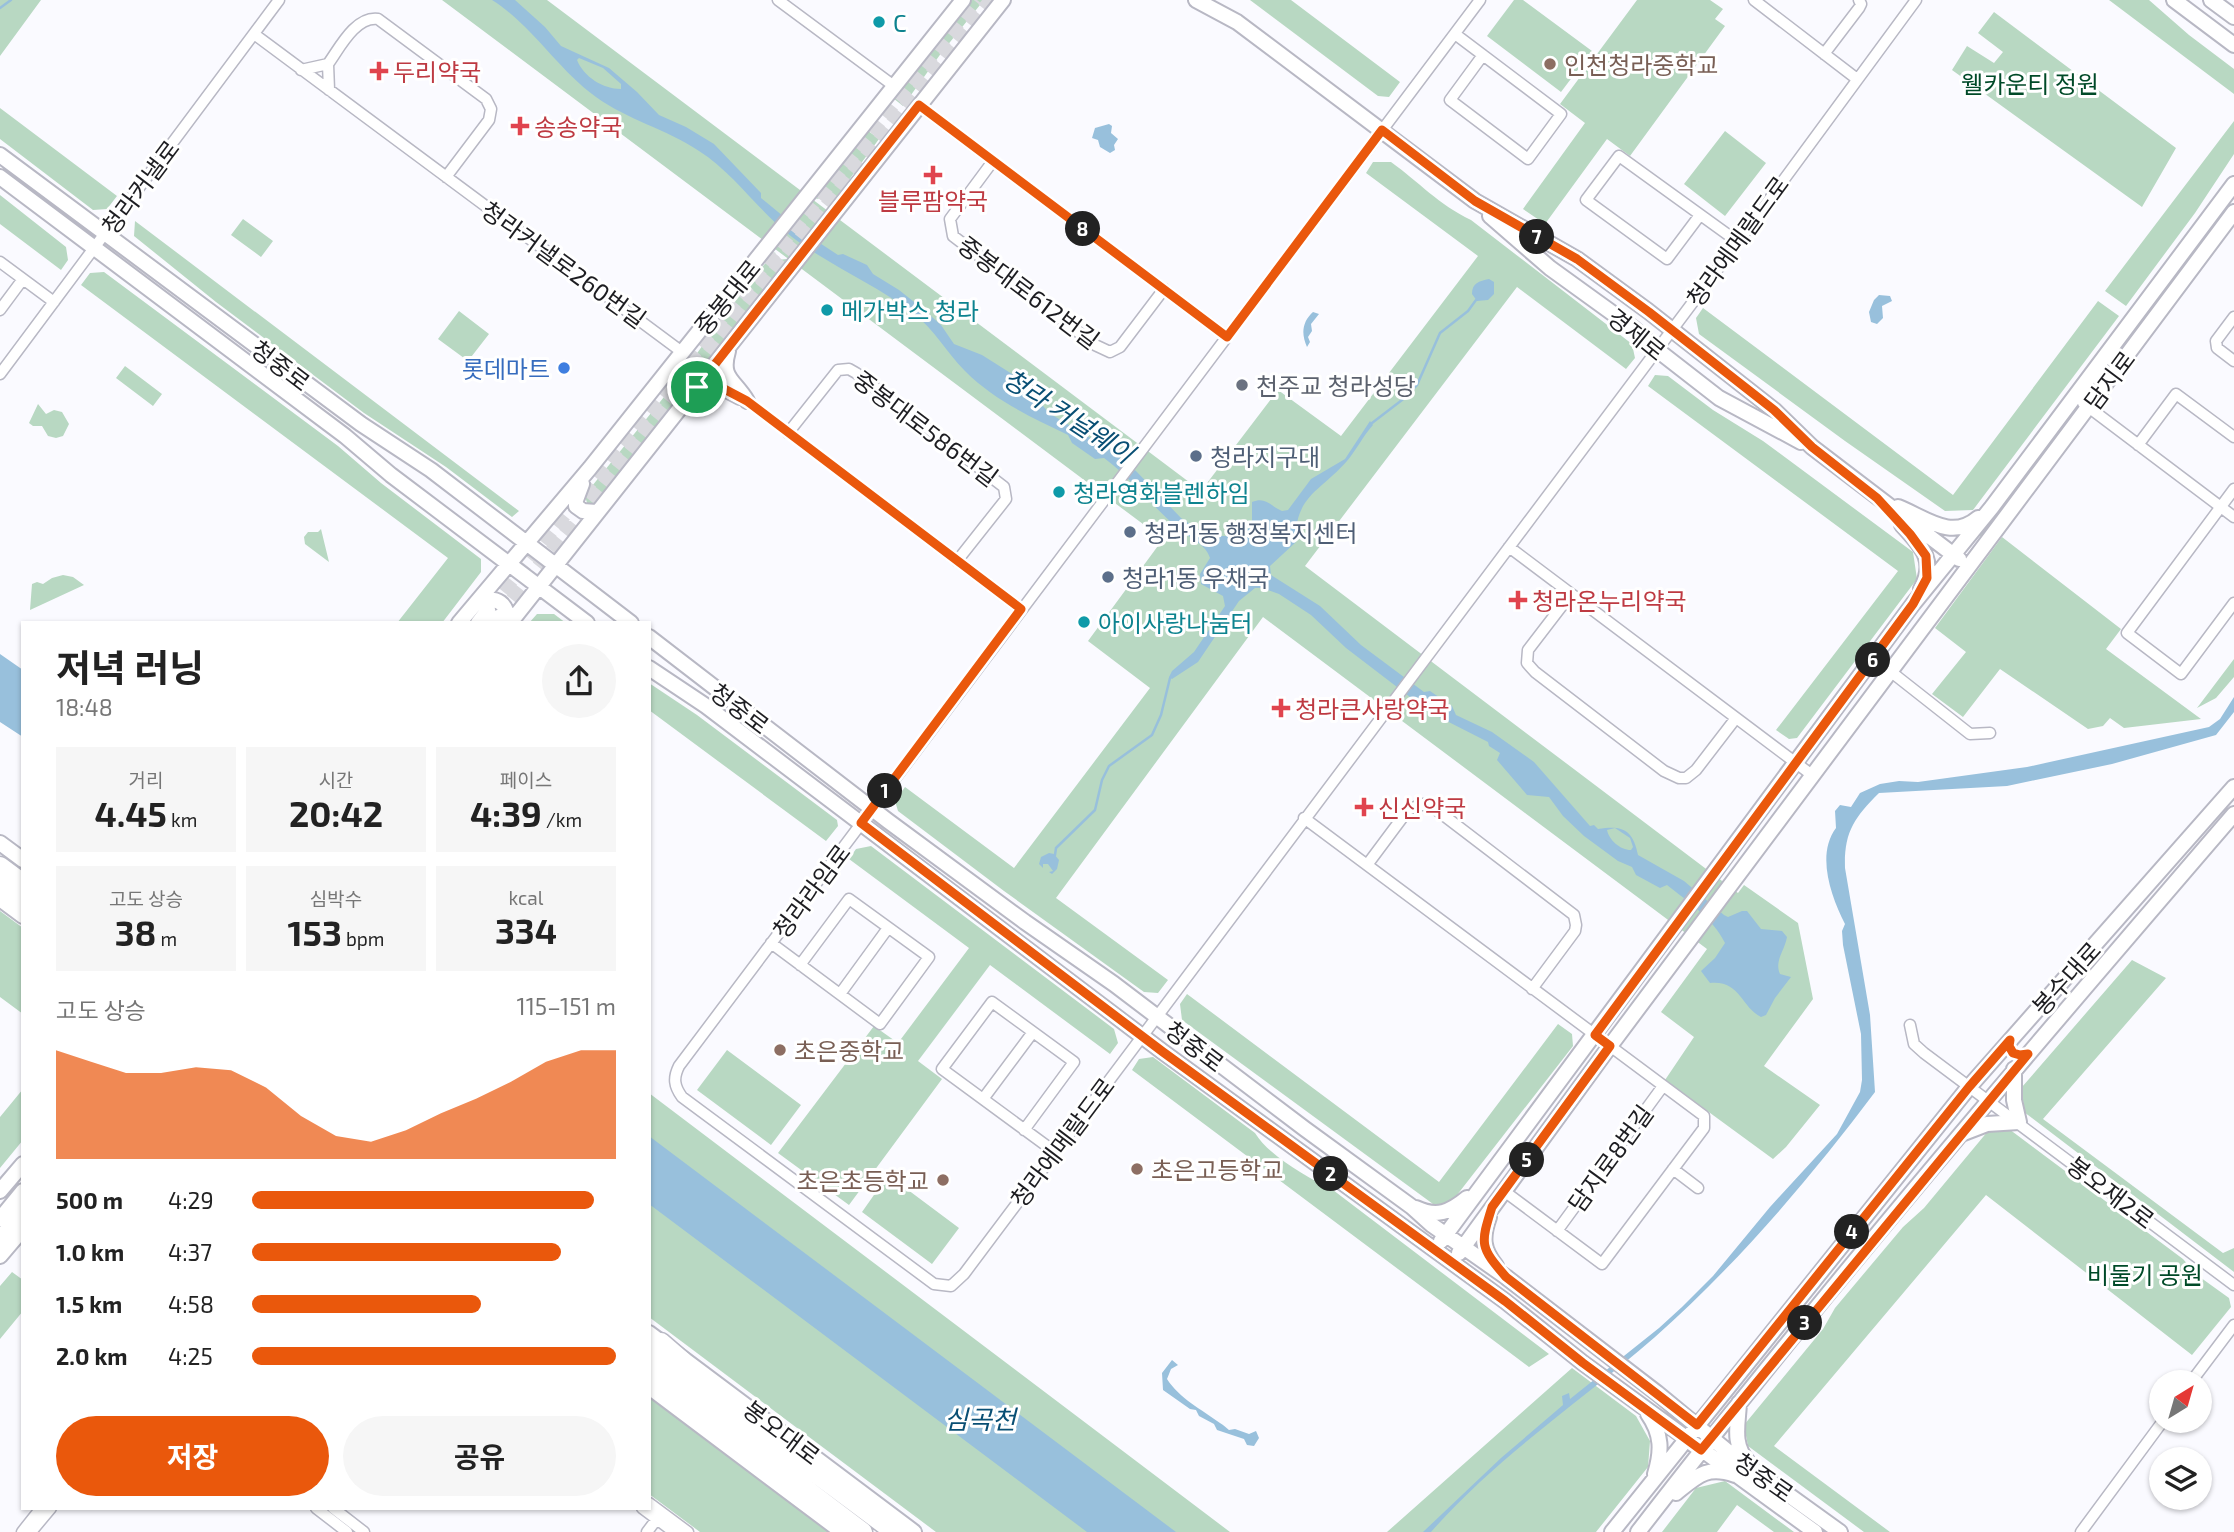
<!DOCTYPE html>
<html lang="ko">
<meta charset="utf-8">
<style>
:root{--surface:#fff;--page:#f6f6f6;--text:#222;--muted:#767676;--accent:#ea580c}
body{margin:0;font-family:"Exo 2","Noto Sans KR",sans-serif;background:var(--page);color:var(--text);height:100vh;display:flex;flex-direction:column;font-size:26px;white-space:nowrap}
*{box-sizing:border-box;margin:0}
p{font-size:23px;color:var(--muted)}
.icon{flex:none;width:38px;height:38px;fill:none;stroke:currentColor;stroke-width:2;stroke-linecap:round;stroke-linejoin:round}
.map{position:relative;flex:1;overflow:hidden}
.panel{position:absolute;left:21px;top:621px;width:630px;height:889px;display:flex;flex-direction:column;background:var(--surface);border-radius:0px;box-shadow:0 2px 5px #0004}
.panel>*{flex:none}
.needle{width:46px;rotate:37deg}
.fabs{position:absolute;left:2149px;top:1370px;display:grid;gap:14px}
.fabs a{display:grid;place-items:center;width:63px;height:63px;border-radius:50%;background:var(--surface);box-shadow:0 2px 5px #0004;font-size:35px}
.pin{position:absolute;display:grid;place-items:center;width:60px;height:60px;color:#fff;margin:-30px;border:4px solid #fff;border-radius:50%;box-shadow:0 2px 7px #0007}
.km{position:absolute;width:35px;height:35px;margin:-18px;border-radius:50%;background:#222;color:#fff;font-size:19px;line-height:35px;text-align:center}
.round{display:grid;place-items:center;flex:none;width:74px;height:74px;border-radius:37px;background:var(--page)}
.head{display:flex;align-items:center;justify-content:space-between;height:119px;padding:0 35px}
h1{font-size:38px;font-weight:700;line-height:52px}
.stats{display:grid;grid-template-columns:repeat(3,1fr);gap:10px;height:119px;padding:7px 35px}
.stats div{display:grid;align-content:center;border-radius:0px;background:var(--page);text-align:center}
.stats b{font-size:35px;font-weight:700}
.stats small{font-size:19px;font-weight:400}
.stats p{font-size:19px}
.chart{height:196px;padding:14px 35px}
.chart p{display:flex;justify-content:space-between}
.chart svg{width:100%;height:126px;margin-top:7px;fill:var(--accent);opacity:.7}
.button{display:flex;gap:14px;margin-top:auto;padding:14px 35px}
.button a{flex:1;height:80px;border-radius:42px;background:var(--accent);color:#fff;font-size:28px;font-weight:700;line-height:80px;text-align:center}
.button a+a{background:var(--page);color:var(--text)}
ul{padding:0 35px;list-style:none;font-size:23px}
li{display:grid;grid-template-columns:112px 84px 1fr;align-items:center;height:52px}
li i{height:18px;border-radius:9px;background:var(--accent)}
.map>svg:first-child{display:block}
.green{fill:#b8d8c2}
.water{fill:#98c0dc;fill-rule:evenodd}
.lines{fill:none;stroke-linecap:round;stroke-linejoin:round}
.stream{stroke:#98c0dc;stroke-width:2.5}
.secondary-tunnel{stroke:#d9d9de;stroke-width:14;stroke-dasharray:14 7;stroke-linecap:butt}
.street-casing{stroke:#b8b8c4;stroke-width:13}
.secondary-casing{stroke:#b8b8c4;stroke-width:18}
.highway-casing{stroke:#b8b8c4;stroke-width:21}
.street{stroke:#fff;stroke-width:10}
.secondary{stroke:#fff;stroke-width:14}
.highway{stroke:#fff;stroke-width:18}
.route-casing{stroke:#fff;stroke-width:14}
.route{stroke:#ea580c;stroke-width:9}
.culture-dot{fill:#0f9aa8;stroke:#fff;stroke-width:2.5}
.education-dot{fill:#8d6e63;stroke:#fff;stroke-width:2.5}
.health-dot{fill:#e0444e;stroke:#fff;stroke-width:2.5}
.shop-dot{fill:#3f7fe0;stroke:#fff;stroke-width:2.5}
.worship-dot{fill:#6b7280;stroke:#fff;stroke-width:2.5}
.service-dot{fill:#5c6f8a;stroke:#fff;stroke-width:2.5}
.labels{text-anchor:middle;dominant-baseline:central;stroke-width:6;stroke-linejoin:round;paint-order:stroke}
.culture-label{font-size:24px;fill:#0d838f;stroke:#fff;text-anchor:start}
.education-label{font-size:24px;fill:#785e54;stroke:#fff;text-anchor:start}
.health-label{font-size:24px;fill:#be3a42;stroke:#fff;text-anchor:start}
.park-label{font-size:24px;fill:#004a28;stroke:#fff}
.street-label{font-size:24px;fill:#1d1d21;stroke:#fff}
.shop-label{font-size:24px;fill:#366cbe;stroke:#fff;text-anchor:end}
.worship-label{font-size:24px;fill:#5b616d;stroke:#fff;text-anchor:start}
.service-label{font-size:24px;fill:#4e5e75;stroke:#fff;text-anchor:start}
.water-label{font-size:26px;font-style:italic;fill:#094f74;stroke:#fff}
</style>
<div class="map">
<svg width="2234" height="1532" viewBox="0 0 2234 1532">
<rect width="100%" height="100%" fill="#fafaff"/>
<path class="green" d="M0,0H41L0,56Z
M442,0H547L1201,491L1278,390L1341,436L1478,256L1366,173L1373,162H1391C1420,183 1438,204 1471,220L1632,344L1635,358L1626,369L1517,287L1305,566L1738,893L1744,885L1798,923L1813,999L1764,1066L1820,1105L1786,1147L1773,1159L1665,1080L1694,1037L1661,1012L1707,949L1263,617L1056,898L1168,980L1158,993L1144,992L1004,891L898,811L895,801L905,787L1014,868L1150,688L1088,641L1163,539Z
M972,0H984L942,52L903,106L893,98Z
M1250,0H1291L1400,82L1389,97L1378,96Z
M1514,0H1523L1592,51L1561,92L1487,36Z
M1637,0H1710L1723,9L1715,19L1725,26L1630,156L1607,139L1545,224L1523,209L1585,123L1560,104Z
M2109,0H2149L2189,35L2234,69V94Z
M1994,12L2176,148L2142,207L1952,70L1967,46L1994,63L2003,52L1978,33Z
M0,108L117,196L107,209L93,210L0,139Z
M2234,121V154L2195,213L2126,306L2105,291Z
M867,130L879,139L829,207L826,197L816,199Z
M1725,131L1766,163L1725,216L1684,184Z
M0,195L66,247L68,260L61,270L0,224Z
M243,219L273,241L261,257L231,235Z
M135,221L519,511L512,517L446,467L364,413L216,302L134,236Z
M775,252L777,260L787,259L699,374L688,366L739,294Z
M104,272L338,446L381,483L481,559V572L442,623H397L448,558L81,285L90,273Z
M2098,301L2119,316L1973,510L1945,511L1845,441L1699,334L1696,318L1703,308L1953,495Z
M459,311L489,334L468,361L438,339Z
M125,366L162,394L153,406L116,378Z
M1655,375L1668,376L1713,410L1763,441L1913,552L1917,579L1797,738L1789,739L1776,730L1898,571L1648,386Z
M664,397L674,405L595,503H587L585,496L588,491Z
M38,404L46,414L54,410L62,412L69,424L63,436L56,438L48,436L42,426H33L29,423Z
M2066,418L2071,419L1983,536H1980V532Z
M321,529L329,562L305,544L304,537L308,532H318Z
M2002,537L2121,629L2106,649L2201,719L2124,728L2110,718L2103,726L2088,729L2000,669L1963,717L1932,694L1966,652L1935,628Z
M63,575L73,577L84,585L30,610L32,584L37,582L43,584L52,578Z
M537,614H554L566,623H529Z
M2234,659V677L2216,698L2197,708Z
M649,683L697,715L837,820L838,826L826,841L649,710Z
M871,846L1114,1029L1118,1043L1110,1054L990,965L918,1061L942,1079L849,1205L778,1153L874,1026L898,1043L969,948L849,859L856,849Z
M0,911L23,928V1014L0,997Z
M2132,960L2166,978L2043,1119L2223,1253L2234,1248V1272L2024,1112L2022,1087Z
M1187,994L1439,1182L1558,1024L1572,1034L1573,1046L1450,1204H1433L1182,1020L1180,1004Z
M727,1050L801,1105L771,1145L697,1090Z
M1153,1057L1255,1133C1269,1156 1308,1178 1333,1190L1549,1354L1529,1367L1132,1070L1139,1059Z
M23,1089V1140L0,1168V1117Z
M649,1093L1230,1532H936L649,1317Z
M2009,1129L2183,1259L2197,1275L2229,1298L2231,1307L2192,1355L1986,1195L1774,1446L1890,1532H1864L1748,1446L1744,1425L1823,1329L1835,1308L1903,1227L1924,1208L1988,1131Z
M888,1175L959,1228L932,1264L862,1212Z
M12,1272L23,1280V1311L0,1339V1286Z
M1572,1368L1636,1416L1650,1441L1648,1467L1596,1532H1387Z
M649,1395L832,1532H700L649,1494Z
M1725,1481L1794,1532H1774L1737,1505L1717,1532H1662L1696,1488Z"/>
<path class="water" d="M492,0H515L545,27L561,46L609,68L637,92L659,115L686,127L714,144L761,193V198L800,230L838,255L843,254L867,265L873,274L899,290L923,309L941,325L954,344L982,355L1020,379L1049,413L1112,451L1136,471L1181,518L1196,528L1217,536H1230L1241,532L1248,529L1252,522V502C1266,496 1270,506 1282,511L1288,510L1311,479L1345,459L1370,421L1373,425C1363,436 1357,449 1347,461C1321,491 1294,496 1296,542L1270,566L1271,575L1320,606L1361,645L1424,692L1430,691L1452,706L1456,715L1492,732L1534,762L1590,826L1594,825L1598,829C1622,825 1633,829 1638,855L1684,881L1724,915L1728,917L1742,911H1747L1761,929L1782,931L1787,937C1785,950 1774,961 1780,974L1791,977L1775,998L1766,1015L1761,1017C1741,1007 1740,980 1710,983L1701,971L1715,958L1725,943C1713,918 1687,901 1667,885L1660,888L1636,875L1632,867L1618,861L1584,836L1563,816L1549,797L1527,795L1497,760L1500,753L1489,746L1488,742L1431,713L1346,648L1311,615L1279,594L1262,588H1255L1239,601L1198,662L1172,679L1169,677L1172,671L1194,652L1225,606L1223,596L1201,584L1200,574L1210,558C1206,545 1193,540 1183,532C1154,510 1133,479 1104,458L1095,459L1072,443L1068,435C1031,417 995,401 965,371C946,352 935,330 913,313C875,284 830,266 792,237C758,211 735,174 699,151C666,129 628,120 596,97C557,69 533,26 492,0ZM579,58L603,68L621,84V89C603,89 584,77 577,60ZM1615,828L1630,838L1633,847L1631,850C1620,850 1609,840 1607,830Z
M1109,124L1112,126L1111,133L1118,139L1114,145L1115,150L1110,153L1100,147L1098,140L1092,138L1095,128Z
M1489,279L1494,282V294L1488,300L1477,301L1472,294C1472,283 1479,281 1489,279Z
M1879,295L1890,296L1892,301L1882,306L1883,318L1877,324L1871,322L1869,312L1874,300Z
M1313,312L1319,314L1311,324L1312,331L1308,337L1310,342L1307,347C1301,334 1302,322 1313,312Z
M0,654L23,670V737L0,722Z
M2234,697V712L2216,735L2112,764L2007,786L1879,793C1854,818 1844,832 1845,868L1870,1015L1875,1092C1809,1180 1737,1264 1655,1337C1580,1402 1497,1457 1431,1532H1423L1501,1458L1563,1405L1562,1396L1569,1393L1570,1399L1659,1328L1682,1307L1713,1276L1770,1207L1837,1134L1860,1092L1862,1080L1861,1034L1843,945L1842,931L1845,924C1831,896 1816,855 1836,828L1835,811L1840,805L1851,807L1860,793L1880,784L1899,781L1918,782L2027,767L2209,727L2220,719Z
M1049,853L1054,854L1059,860L1057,869L1052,874L1049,872L1053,871L1048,864H1043V868L1039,864L1041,857Z
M649,1136L1176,1532H1087L649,1204Z
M1172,1360L1178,1365L1171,1369L1167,1379C1180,1399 1201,1409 1220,1423C1224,1425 1226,1428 1229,1430L1235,1429L1249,1434L1256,1431L1259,1438L1254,1446L1247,1445L1244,1439L1217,1430L1214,1424L1199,1416L1196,1410L1190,1409L1163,1390L1162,1373Z"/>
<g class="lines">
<path class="stream" d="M0,8L11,0
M1372,423L1402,400L1417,385L1440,333L1468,311L1476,300
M1055,855L1056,848L1095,810L1102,780L1109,766L1152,735L1161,715L1170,678"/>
<path class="secondary-tunnel" d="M490,608L977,0
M499,616L991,0"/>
<g class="street-casing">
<path id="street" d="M778,0L894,86
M1480,0L679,1066C673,1078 674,1086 682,1097L934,1284L951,1286L964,1274L1738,242L1916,0
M1754,0L1857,79
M254,34L682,352
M1455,34L1561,114L1528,159L1450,100L1483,55
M1824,54L1859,8L1861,4L1859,0
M328,64C339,49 355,16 378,19L486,99L491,109L489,120L446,177
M328,64L329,90
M301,70L328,64
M919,105L1227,337
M993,161L950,219L953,236L1095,345L1110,352L1120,347L1164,289
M1700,215L1667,259L1586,200L1619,156L1738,242
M0,262L54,302
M0,310L23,279
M2234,317L2216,341L2217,348L2234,361
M0,374L279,0
M747,401L1021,609
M2083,403L2234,517
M788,433L838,370L849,369L856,373L1004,487L1006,499L957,561
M2138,445L2176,394L2234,437
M2234,489L2127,633L2181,674L2234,603
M1509,547L1812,775
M1571,594L1528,650L1527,663L1535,672L1664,771L1679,778H1686L1696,770L1736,718
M1890,671L1970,734L1990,733
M1304,818L1704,1116V1128L1602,1264L1504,1191
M1367,865L1408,810L1422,804L1434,808L1574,915L1576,925L1575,931L1532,989
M771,943L880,1024L929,957L849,899L800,965
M840,994L888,928
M1910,1025L1914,1044L1924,1053L2234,1285
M983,1099L1033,1032
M1024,1130L1074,1062L992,1002L942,1069L1055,1152
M1673,1169L1698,1188
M1557,1231L1663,1086
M2191,1382L2234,1325
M649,1503L688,1532
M316,1508L347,1532
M333,1508L364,1532
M642,1508L674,1532
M22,1532L41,1508
M31,1532L51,1508
M647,1532L659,1516
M2081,1532L2163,1421"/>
</g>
<g class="secondary-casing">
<path id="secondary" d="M1196,0L1237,22L1475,201L1577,259L1648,311L1774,410L1812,447L1959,559
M2174,0L2234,45
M2211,0L2234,17
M0,155L361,424L431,470L631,623
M0,177L345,436L391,475L587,623
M1490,216L1550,268L1633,328L1656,349L1719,398L1801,442
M728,351C720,379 734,379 747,401
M697,387L711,382L740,397
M582,484L576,500V506L583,511L596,512
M1898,507C1926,518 1951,541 1978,518
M1902,525C1921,546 1937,560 1921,589
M478,601C498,596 507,603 509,623
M459,623L590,468L963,0
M478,623L488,610
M493,623L498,617
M510,623L1003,0
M649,637L888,821L1025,922L1114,984L1305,1129L1412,1207L1432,1225L1506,1277L1657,1393L1726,1450L1840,1532
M649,668L706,706L1163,1052L1505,1301L1583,1363L1815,1532
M0,843L23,860
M0,899L23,916
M1961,1134L1987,1124L2019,1122L2014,1100V1069
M0,1191L23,1164
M1416,1208C1437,1218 1450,1212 1467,1198
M1489,1217C1482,1237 1482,1249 1496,1266
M0,1219L23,1191
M0,1238L23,1210
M1441,1241L1913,604L1992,507L2234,184
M1459,1253L1610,1046L2234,212
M0,1256L23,1229
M649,1333L914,1532
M649,1387L842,1532
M1739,1403C1738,1425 1732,1444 1748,1462
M1648,1414C1662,1434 1662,1451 1655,1474
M1676,1493C1697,1476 1707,1465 1735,1475
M1612,1532L1969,1087L2234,787
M1638,1532C1828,1286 2031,1050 2234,814"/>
</g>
<g class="highway-casing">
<path id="highway" d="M0,866L23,883
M0,883L23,900
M661,1342L683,1361
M649,1349L894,1532
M649,1370L863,1532"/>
</g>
<use href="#street" class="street"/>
<use href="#secondary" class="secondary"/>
<use href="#highway" class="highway"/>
</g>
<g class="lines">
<g class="route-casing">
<path id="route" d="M919,105L1227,337L1382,130L1475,201L1577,259L1649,312L1774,410L1812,447L1877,498L1910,534L1926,556L1927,578L1913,604L1595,1035L1610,1046L1492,1207C1480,1245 1480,1247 1506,1277L1697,1425L1969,1087L2010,1040L2009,1046L2013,1053L2020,1055L2028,1054L1701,1450L1583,1363L1505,1301L1163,1052L861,823L1021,609L747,401L711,382L697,387Z"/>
</g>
<use href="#route" class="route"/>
</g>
<g class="culture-dot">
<circle cx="879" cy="22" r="7"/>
<circle cx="827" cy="310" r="7"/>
<circle cx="1059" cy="492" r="7"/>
<circle cx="1084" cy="622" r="7"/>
</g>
<g class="education-dot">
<circle cx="1550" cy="64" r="7"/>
<circle cx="780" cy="1050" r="7"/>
<circle cx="1137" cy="1169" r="7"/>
<circle cx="943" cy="1180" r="7"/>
</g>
<g class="health-dot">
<path d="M375.5 60.5h7v7h7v7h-7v7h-7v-7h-7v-7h7z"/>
<path d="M516.5 115.5h7v7h7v7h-7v7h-7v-7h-7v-7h7z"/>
<path d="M929.5 164.5h7v7h7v7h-7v7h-7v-7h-7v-7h7z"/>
<path d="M1514.5 589.5h7v7h7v7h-7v7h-7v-7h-7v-7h7z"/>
<path d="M1277.5 697.5h7v7h7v7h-7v7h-7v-7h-7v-7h7z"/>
<path d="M1360.5 796.5h7v7h7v7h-7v7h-7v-7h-7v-7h7z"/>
</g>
<circle class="shop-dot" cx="564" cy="368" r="7"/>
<circle class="worship-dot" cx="1242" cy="385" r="7"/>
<g class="service-dot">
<circle cx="1196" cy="456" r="7"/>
<circle cx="1130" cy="532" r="7"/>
<circle cx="1108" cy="577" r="7"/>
</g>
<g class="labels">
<g class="culture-label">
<text x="893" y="22">C</text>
<text x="841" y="310">메가박스 청라</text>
<text x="1073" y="492">청라영화블렌하임</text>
<text x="1098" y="622">아이사랑나눔터</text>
</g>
<g class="education-label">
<text x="1564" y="64">인천청라중학교</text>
<text x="794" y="1050">초은중학교</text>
<text x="1151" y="1169">초은고등학교</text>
<text x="929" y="1180" text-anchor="end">초은초등학교</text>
</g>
<g class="health-label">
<text x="393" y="71">두리약국</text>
<text x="534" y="126">송송약국</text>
<text x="933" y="200" text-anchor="middle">블루팜약국</text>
<text x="1532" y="600">청라온누리약국</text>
<text x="1295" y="708">청라큰사랑약국</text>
<text x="1378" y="807">신신약국</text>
</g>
<g class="park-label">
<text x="2030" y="83">웰카운티 정원</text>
<text x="2145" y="1274">비둘기 공원</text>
</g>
<g class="street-label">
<text transform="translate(140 187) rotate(-53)">청라커낼로</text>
<text transform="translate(1737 241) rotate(-54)">청라에메랄드로</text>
<text transform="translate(564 264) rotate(36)">청라커낼로260번길</text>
<text transform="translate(1029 292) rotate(37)">중봉대로612번길</text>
<text transform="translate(727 297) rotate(-51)">중봉대로</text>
<text transform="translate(1637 334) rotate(39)">경제로</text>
<text transform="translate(281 365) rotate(37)">청중로</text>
<text transform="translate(2109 380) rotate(-53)">담지로</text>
<text transform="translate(926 428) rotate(37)">중봉대로586번길</text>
<text transform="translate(740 708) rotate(37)">청중로</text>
<text transform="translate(811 891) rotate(-53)">청라라임로</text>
<text transform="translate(2066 978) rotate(-48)">봉수대로</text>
<text transform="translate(1195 1046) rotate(37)">청중로</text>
<text transform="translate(1062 1142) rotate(-53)">청라에메랄드로</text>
<text transform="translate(1610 1158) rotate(-54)">담지로8번길</text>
<text transform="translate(2111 1192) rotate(37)">봉오재2로</text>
<text transform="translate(782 1432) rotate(37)">봉오대로</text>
<text transform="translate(1764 1477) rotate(35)">청중로</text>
</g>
<g class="shop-label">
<text x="550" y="368">롯데마트</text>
</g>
<g class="worship-label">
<text x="1256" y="385">천주교 청라성당</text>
</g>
<g class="service-label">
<text x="1210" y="456">청라지구대</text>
<text x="1144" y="532">청라1동 행정복지센터</text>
<text x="1122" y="577">청라1동 우채국</text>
</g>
<g class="water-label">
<text transform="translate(1069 415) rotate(33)">청라 커널웨이</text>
<text x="980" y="1418">심곡천</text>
</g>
</g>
</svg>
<div class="fabs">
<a><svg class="needle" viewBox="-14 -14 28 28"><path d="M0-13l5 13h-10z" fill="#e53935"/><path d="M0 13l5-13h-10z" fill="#767676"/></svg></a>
<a><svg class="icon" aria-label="layers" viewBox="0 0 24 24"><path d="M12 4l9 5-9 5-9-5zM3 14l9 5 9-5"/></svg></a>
</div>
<div class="pin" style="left:697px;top:387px;background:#1e9e55"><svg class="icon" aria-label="arrive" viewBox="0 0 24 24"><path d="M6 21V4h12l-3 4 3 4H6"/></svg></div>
<b class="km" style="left:885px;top:791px">1</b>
<b class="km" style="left:1331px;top:1174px">2</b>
<b class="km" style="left:1805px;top:1323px">3</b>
<b class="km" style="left:1852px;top:1232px">4</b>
<b class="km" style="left:1527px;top:1160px">5</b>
<b class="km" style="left:1873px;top:660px">6</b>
<b class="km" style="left:1537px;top:237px">7</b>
<b class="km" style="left:1083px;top:229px">8</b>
<section class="panel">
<div class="head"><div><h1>저녁 러닝</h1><p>18:48</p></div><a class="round"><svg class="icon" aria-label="share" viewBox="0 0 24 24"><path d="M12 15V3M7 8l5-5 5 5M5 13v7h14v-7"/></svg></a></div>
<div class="stats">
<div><p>거리</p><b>4.45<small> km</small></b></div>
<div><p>시간</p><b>20:42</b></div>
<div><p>페이스</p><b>4:39<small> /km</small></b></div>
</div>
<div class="stats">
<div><p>고도 상승</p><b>38<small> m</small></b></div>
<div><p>심박수</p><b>153<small> bpm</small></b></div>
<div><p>kcal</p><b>334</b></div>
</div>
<div class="chart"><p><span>고도 상승</span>115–151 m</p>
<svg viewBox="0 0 160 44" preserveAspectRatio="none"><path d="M0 44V6L10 10L20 14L30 14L40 12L50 13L60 19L70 29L80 36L90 38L100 34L110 28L120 23L130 17L140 10L150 6L160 6V44z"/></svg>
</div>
<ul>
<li><b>500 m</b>4:29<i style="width:94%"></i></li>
<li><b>1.0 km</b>4:37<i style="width:85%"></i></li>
<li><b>1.5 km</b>4:58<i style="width:63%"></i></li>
<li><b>2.0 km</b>4:25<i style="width:100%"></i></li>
</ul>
<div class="button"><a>저장</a><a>공유</a></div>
</section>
</div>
